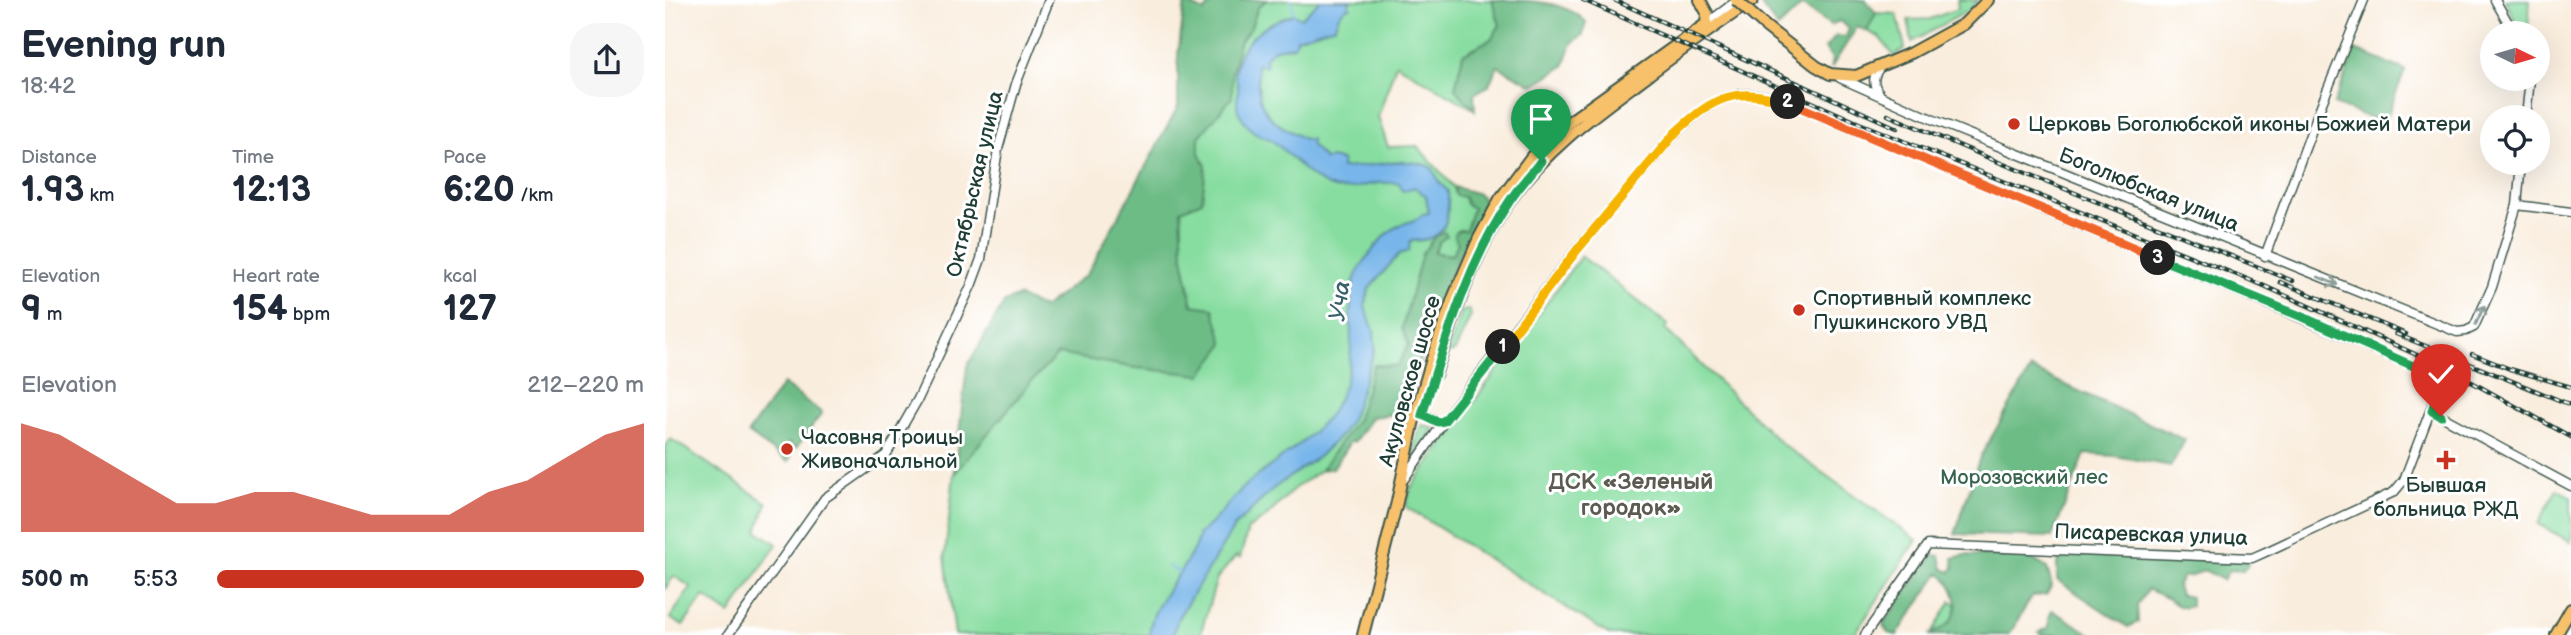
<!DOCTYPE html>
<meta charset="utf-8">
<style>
:root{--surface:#fff;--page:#f6f6f7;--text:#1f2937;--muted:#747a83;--accent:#c8321e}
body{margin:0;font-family:"Balsamiq Sans",sans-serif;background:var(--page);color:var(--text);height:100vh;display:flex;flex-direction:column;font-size:26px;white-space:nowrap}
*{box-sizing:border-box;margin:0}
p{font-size:23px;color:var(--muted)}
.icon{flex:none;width:38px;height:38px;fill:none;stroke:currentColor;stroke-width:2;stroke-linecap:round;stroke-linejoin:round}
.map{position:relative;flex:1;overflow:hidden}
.sheet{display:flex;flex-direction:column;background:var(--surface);width:665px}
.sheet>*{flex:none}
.needle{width:46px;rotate:95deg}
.fabs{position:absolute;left:1815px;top:21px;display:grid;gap:14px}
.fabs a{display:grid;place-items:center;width:70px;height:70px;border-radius:50%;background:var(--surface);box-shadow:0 7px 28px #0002;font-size:35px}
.pin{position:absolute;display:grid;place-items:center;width:60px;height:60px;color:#fff;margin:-72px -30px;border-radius:50% 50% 50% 0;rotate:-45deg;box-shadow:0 0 7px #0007}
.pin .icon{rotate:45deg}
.km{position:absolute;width:35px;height:35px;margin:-18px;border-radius:50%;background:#222;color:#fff;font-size:19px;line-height:35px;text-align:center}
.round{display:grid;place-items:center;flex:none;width:74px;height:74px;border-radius:28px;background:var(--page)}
.headline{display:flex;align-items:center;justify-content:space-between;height:119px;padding:0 21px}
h1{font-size:38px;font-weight:700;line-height:52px}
.metrics{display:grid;grid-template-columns:repeat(3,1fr);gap:10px;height:119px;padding:7px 21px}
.metrics div{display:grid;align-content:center}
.metrics b{font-size:35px;font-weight:700}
.metrics small{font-size:19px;font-weight:400}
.metrics p{font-size:19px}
.chart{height:196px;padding:14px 21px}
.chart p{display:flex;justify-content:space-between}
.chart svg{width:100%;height:126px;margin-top:7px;fill:var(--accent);opacity:.7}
ul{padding:0 21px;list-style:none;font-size:23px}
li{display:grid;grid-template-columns:112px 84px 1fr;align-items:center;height:52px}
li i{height:18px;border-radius:9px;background:var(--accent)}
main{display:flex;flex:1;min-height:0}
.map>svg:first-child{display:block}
.green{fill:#87dda0;stroke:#538d6a;stroke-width:2}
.forest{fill:#6dbc86;stroke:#467c5d;stroke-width:2}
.water{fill:#77b5ea;stroke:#4b798f;stroke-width:2}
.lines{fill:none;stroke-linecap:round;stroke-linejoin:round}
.stream{stroke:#77b5ea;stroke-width:2}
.minor-casing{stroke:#40574d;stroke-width:11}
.major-casing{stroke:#40574d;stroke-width:14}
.minor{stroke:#fff;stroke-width:8}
.major{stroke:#f6c16b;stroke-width:10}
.rail-casing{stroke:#1f3d34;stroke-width:4.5}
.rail{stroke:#fff;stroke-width:2;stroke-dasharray:5;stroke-linecap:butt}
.major-bridge-casing{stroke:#40574d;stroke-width:14;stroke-linecap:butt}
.major-bridge{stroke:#f6c16b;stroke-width:10}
.oneway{stroke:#8f9e9a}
.split-1-casing{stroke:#fff;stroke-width:14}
.split-2-casing{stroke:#fff;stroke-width:14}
.split-3-casing{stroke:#fff;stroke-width:14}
.split-4-casing{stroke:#fff;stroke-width:14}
.split-1{stroke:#22a559;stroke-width:9}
.split-2{stroke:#f5b400;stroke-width:9}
.split-3{stroke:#f0652b;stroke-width:9}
.split-4{stroke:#22a559;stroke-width:9}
.poi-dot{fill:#c8321e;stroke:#fff;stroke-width:2.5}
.labels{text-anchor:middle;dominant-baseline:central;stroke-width:6;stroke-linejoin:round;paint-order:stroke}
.poi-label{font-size:21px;fill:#1f3d34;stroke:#fff;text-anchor:start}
.street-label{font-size:21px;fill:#1f3d34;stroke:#fff}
.park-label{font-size:21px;fill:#39654f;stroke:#fff}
.water-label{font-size:23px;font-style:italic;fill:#39616b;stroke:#fff}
.neighbourhood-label{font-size:23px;font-weight:bold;fill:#5c5b52;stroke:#fff}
</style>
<main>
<section class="sheet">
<div class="headline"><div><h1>Evening run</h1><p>18:42</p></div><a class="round"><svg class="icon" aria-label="share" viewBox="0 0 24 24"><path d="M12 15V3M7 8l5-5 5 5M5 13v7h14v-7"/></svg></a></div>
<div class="metrics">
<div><p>Distance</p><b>1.93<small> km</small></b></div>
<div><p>Time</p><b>12:13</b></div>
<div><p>Pace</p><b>6:20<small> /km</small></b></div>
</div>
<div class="metrics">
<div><p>Elevation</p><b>9<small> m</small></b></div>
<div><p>Heart rate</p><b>154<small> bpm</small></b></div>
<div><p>kcal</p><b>127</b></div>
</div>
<div class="chart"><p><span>Elevation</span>212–220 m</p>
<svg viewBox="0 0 160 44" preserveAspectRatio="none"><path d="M0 44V6L10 10L20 18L30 26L40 34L50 34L60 30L70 30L80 34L90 38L100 38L110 38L120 30L130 26L140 18L150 10L160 6V44z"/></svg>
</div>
<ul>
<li><b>500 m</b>5:53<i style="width:100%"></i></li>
</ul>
</section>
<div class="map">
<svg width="1906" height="635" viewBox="0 0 1906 635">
<rect width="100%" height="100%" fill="#fff"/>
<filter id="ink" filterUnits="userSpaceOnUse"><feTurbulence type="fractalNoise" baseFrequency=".0143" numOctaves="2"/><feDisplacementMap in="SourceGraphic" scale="14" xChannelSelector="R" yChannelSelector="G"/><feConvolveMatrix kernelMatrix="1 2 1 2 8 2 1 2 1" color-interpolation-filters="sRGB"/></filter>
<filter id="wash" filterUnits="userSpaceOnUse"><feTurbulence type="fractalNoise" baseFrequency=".00686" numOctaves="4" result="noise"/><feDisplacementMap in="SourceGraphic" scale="28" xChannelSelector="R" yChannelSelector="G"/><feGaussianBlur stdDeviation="1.57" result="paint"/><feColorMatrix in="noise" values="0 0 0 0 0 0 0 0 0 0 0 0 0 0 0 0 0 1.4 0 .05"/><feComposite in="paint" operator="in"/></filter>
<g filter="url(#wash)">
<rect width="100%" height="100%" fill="#f9eddd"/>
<path class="green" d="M602,0H827L835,25L826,39L798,54L790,88L810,110L731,64L713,117L723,147L752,146L789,187L791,195L800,197L808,207L801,230L787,255L769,253L774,242L769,238L757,254L744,344L732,366L709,365L692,419L656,470L630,488L600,518L583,529L575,558L571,556L552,578L535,635H290L280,556L289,474L364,384L393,354L471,368L528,305L518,257L516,210L541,167L534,153V137L567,97V73L574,43L586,27L593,7Z
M1292,0H1313L1304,10L1247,42L1243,20L1265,19L1293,9Z
M1840,0H1865L1863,30L1856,32Z
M1211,13L1232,14L1240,48L1229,56L1214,37L1202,31Z
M916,256L1003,325L1000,329L1117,444L1252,540L1189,635H945L741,507L746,487Z
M804,310L806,315L790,351L782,354L797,311Z
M756,425L769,427L743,467Z
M6,439L102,503L92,531L112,544L65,614L39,596L18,626L5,618L26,587L9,576L0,589V447Z
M1892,489L1906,497V542L1873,524Z
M1286,601L1302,611L1271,635L1267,633Z"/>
<path class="forest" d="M549,0H602L593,7L586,27L574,43L567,73V97L534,137V153L541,166L537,201L516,210L518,257L527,305L548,308L559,344L536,375L471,368L393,354L364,384L289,474L302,366L339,303L353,296L378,308L422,274L513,107V54L520,2L539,12Z
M827,0C859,0 900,0 921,22L918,35L907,43L899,66L868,85L833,66L823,86L809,94L810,110L790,89L798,54L826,39L835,25Z
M1098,0H1201L1211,13L1202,31L1192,27L1166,68L1167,58L1160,48L1171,36L1181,37L1184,28L1174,21L1166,25L1137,5L1113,28L1094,2Z
M1690,50L1740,70L1719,124L1669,104Z
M789,187L814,194L819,200V204C786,269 756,340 743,412L707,417L689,442H685L668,468L656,470L692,419L709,365L732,366L744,345L737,329L757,254L769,238L779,232L782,236L774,242L769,253L787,255L793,244L789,234L793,230H801L808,208L801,204L799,197L791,195Z
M1366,369L1520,440L1506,466L1450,456L1420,454L1387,537L1290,534L1315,457Z
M118,384L157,413L131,448L124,443L118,451L126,457L123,462L83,433Z
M1400,554L1581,559L1583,565L1578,571L1564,570L1558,580L1539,570L1527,576L1517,577L1512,586L1515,595L1526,597V606C1513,611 1510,601 1499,597C1493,594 1489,593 1483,589L1472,605L1473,622L1463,627L1392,580V564Z
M1267,555L1275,556L1278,569L1285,572L1289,568L1288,558L1299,555L1364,557L1382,568L1387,585L1381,595L1367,596L1344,635H1264C1270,632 1280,628 1284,623C1299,606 1289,584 1274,573L1232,635L1223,633L1218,625Z
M1387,610L1427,635H1378L1374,632L1384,628V618Z"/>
<path class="water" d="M655,0H686L683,4L685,7C677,8 672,18 670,26L631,38L630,45C617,51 609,43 599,60L602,64L600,67L592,63C593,113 598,117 641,140L646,139V145L660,160L666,158L677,161L676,168C705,168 741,154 767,168L774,182L783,191C784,222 782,241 745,241L744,251L734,254L704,289L700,307L709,331L710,348L687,418L676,435L653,457L609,488L570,526L513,618L508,635H485C482,604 529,565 534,533C544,530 570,494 582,484C636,440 686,421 686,341C686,318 682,287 695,268C704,254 720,232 735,225C744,221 751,222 758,214L764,213L761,196L749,187L738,191L734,183C725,183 716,182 707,184C693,186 683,192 669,188C644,180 628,157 609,142C603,137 595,136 589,132C583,127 577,118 573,111C571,103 573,96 573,89C573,83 570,78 570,72C574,39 600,23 629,14L636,18Z"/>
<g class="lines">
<path class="stream" d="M626,0L629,14
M503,566L514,572"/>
</g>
</g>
<g filter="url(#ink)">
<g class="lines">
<g class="minor-casing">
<path id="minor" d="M1830,0L1849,33
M1041,24L1073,0
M1175,78L1269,120L1792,332L1801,331L1809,327L1827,287L1852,205L1856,163
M1214,93C1207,83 1208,76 1215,67
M1861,117L1865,79
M1852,205L1906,212
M1600,256L1655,108L1699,0
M752,411L773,422L779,421
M1767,411L1906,486
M739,479L789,407L912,249L1011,133C1030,115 1056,92 1084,94C1114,95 1142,110 1169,121C1216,140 1263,161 1310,181C1461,246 1614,307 1764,373L1771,377L1773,383L1772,393L1739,480L1729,492L1605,550L1587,558L1263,545L1200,635
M63,635L160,498L221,455L253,399L306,286L316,259L333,149L351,84L384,0"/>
</g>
<g class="major-casing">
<path id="major" d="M1100,26L1151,66L1165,74L1191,76L1246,53L1299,24L1323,0
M770,375C789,315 810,250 846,199C880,151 925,118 971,84C1010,55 1048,27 1088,0
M698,635L732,502L748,424L767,359L789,296L814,238L835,199L867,156L908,119L1041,24L1042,13L1035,0
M1891,635L1906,609"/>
</g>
<use href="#minor" class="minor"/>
<use href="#major" class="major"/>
<g class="rail-casing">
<path id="rail" d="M918,0L1194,123L1597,285L1783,369L1906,437
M949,0L1232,128
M1223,115L1326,159L1628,281
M1615,282L1741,334
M1731,334L1906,405
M1807,354L1845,369L1906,387"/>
</g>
<use href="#rail" class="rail"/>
<g class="major-bridge-casing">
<path id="major-bridge" d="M1071,0L1100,26"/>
</g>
<use href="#major-bridge" class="major-bridge"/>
</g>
<defs><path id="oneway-shaft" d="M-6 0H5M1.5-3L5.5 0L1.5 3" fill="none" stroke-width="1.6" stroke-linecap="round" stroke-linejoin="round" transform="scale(1.75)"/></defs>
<g class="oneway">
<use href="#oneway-shaft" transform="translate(1663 281) rotate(22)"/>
<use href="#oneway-shaft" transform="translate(1815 315) rotate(-65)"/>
</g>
</g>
<g class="lines" filter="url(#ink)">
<g class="split-1-casing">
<path id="split-1" d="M838,347L779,421L773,422L757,415C780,343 802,263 846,199C855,186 866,173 876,161"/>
</g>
<g class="split-2-casing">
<path id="split-2" d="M838,347L912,250L1011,132C1051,95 1070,87 1123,102"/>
</g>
<g class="split-3-casing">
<path id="split-3" d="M1123,102L1493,258"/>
</g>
<g class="split-4-casing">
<path id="split-4" d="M1493,258L1640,318L1764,373C1779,382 1771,397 1767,411L1776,416"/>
</g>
<use href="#split-1" class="split-1"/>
<use href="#split-2" class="split-2"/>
<use href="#split-3" class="split-3"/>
<use href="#split-4" class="split-4"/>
</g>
<g class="poi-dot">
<circle cx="1349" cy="124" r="7"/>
<circle cx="1134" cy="310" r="7"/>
<circle cx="122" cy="449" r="7"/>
<path d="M1777.5 449.5h7v7h7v7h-7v7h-7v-7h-7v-7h7z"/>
</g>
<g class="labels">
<g class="poi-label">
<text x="1363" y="124">Церковь Боголюбской иконы Божией Матери</text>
<text x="1148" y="298">Спортивный комплекс<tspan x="1148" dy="24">Пушкинского УВД</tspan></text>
<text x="136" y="437">Часовня Троицы<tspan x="136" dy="24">Живоначальной</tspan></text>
<text x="1781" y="485" text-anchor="middle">Бывшая<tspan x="1781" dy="24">больница РЖД</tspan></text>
</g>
<g class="street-label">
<text transform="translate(310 184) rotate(-77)">Октябрьская улица</text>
<text transform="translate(1484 190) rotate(22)">Боголюбская улица</text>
<text transform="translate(745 381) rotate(-74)">Акуловское шоссе</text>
<text transform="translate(1486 535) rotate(2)">Писаревская улица</text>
</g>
<g class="park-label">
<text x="1359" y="477">Морозовский лес</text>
</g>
<g class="water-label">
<text transform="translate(675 301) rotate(-82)">Уча</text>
</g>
<g class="neighbourhood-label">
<text x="966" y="482">ДСК «Зеленый<tspan x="966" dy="26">городок»</tspan></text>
</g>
</g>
</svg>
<div class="fabs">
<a><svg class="needle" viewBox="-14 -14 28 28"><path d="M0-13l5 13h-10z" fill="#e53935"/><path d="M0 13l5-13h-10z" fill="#747a83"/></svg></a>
<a><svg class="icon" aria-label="locate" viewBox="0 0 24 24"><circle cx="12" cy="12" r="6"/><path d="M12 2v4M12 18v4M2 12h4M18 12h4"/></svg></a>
</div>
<div class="pin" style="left:876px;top:161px;background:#1e9e55"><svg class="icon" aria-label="arrive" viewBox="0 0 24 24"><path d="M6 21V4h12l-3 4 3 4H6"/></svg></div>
<div class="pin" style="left:1776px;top:416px;background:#d93025"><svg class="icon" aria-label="check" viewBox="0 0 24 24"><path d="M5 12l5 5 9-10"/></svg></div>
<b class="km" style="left:838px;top:347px">1</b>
<b class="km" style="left:1123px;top:102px">2</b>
<b class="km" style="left:1493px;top:258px">3</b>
</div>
</main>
